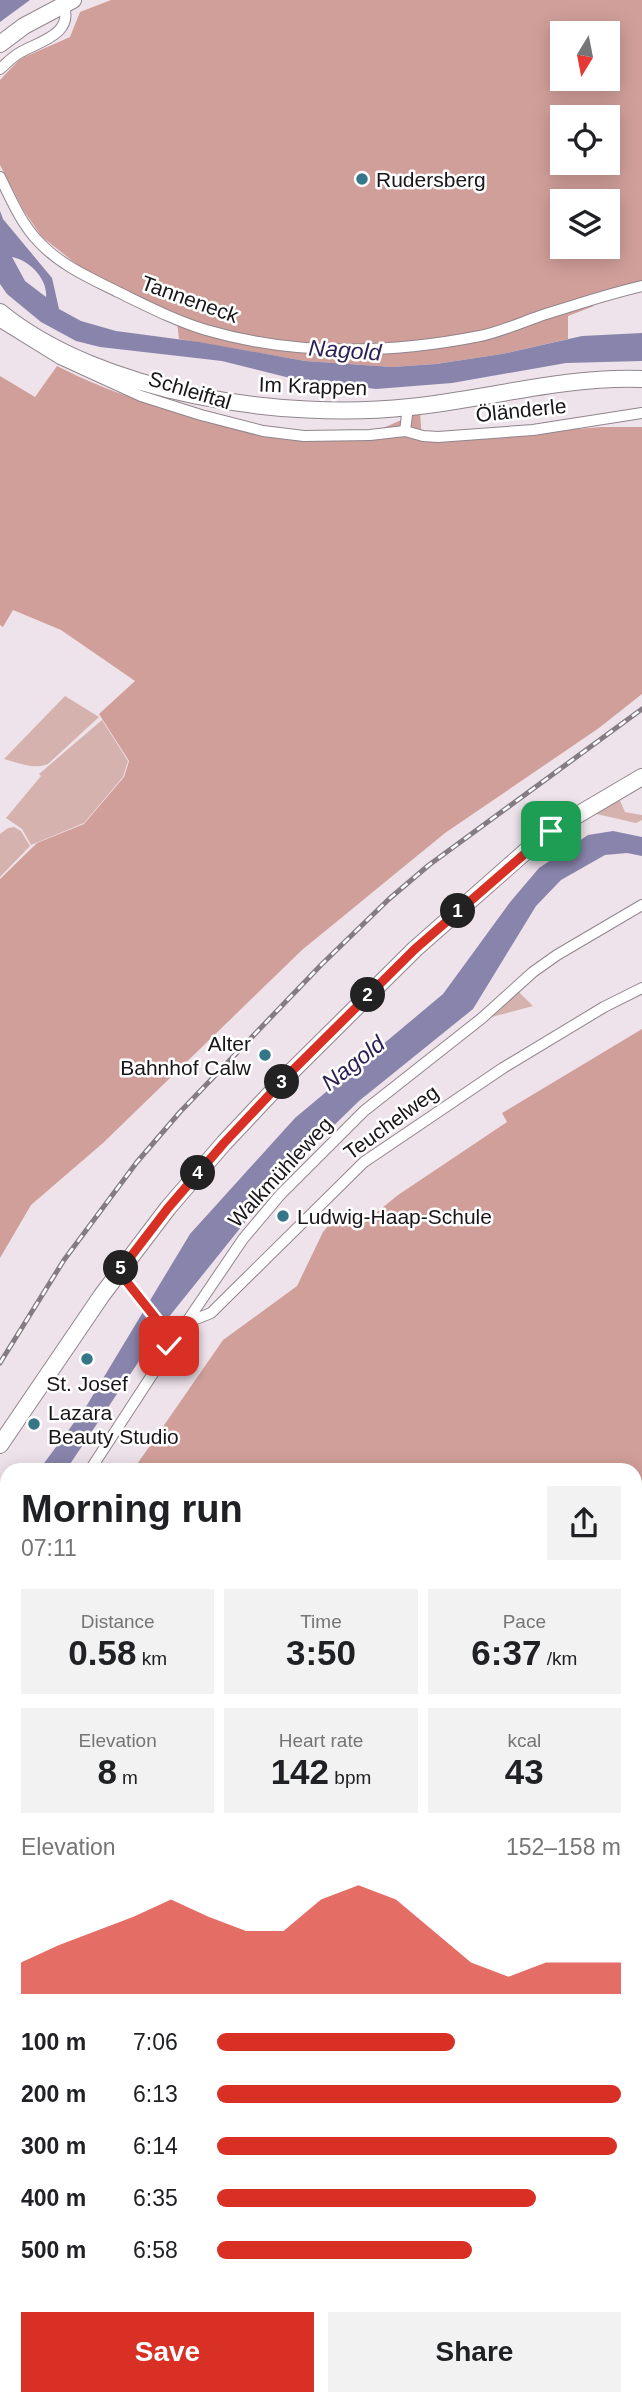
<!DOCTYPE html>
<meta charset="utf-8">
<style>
:root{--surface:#fff;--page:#f2f2f2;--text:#202124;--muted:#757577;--accent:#d93025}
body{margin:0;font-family:Helvetica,sans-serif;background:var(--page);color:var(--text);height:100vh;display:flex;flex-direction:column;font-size:26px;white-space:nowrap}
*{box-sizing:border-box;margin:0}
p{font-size:23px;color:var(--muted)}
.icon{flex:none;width:38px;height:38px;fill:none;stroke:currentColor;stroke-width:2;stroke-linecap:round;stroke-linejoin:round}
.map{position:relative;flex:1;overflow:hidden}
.sheet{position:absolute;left:0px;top:1463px;width:642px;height:943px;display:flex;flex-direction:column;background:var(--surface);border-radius:21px 21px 0 0;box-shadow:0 4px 18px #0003}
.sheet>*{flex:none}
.needle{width:46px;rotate:190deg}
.fabs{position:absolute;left:550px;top:21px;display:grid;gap:14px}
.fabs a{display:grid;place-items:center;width:70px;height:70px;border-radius:0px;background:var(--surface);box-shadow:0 4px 18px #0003;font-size:35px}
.pin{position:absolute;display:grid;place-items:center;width:60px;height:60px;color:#fff;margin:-30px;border-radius:14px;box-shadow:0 4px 10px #0006}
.km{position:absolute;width:35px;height:35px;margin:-18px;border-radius:50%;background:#222;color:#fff;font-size:19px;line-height:35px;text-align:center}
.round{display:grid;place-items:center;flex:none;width:74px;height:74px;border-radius:0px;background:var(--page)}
.head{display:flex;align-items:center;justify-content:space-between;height:119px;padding:0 21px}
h1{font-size:38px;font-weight:800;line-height:52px}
.stats{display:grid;grid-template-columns:repeat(3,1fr);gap:10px;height:119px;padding:7px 21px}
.stats div{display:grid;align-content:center;border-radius:0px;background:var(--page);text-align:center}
.stats b{font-size:35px;font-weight:800}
.stats small{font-size:19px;font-weight:400}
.stats p{font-size:19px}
.chart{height:196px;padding:14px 21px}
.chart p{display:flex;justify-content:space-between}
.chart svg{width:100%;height:126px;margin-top:7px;fill:var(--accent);opacity:.7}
.button{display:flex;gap:14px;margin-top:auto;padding:14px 21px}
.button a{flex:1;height:80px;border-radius:0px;background:var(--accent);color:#fff;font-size:28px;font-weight:800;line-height:80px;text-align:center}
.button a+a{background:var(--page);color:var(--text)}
ul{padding:0 21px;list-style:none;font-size:23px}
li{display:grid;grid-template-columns:112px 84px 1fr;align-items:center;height:52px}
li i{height:18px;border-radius:9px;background:var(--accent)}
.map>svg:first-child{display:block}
.green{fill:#d5b2ae}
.forest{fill:#d19f9a;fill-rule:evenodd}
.water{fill:#8984ac;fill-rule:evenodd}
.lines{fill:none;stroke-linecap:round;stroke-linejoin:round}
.stream{stroke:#8984ac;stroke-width:2.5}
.street-casing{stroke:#90858c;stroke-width:12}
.secondary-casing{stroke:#90858c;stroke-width:17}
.primary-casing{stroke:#90858c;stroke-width:18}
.street{stroke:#fff;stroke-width:10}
.secondary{stroke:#fff;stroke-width:14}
.primary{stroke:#fff;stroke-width:16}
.rail-casing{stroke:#847c82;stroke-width:5}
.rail{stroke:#fff;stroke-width:2.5;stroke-dasharray:8;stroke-linecap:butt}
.route-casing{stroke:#fff;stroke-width:14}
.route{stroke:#d93025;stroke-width:9}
.poi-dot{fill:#357689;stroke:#fff;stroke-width:2.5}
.labels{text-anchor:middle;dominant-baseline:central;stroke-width:5;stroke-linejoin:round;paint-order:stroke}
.poi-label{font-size:21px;fill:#191518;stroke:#fff;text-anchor:start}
.street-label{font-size:21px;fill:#191518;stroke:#fff}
.water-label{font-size:23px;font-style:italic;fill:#2c1f53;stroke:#fff}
</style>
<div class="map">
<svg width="642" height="2406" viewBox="0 0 642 2406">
<rect width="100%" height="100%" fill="#efe3eb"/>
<path class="green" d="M65,696L99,717L48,764C34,770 19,763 4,759Z
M102,720L128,761L123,777L84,823L31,845L22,829L6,818L41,776L39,774Z
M619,798L625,812L642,815V820L636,823L592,813Z
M14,827L21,831L30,846L0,877V834L8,828Z
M519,992L533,1006L488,1018Z
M141,2399H191L192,2406H147Z"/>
<path class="forest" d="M111,0H642V289L593,303L594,306L568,316V339L502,354L436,364L392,367L305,361L179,339L176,313L151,303L79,266L42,237L24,211L0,165V80L20,59L70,37L80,12ZM562,33H607V79H562ZM562,117H607V163H562ZM562,201H607V247H562Z
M57,366C135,406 235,431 323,434C335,435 349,437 360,435C378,432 402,419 420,412L422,441L602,427H642V694L599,728L445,833L302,950L103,1143L31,1205L0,1258V879L37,843L84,824L124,777L129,761L99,714L135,681L61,630L13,610L3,627L0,625V376L35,397Z
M642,1029V1871L635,1876V1470H133L223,1340L297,1286L323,1232L340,1212L365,1222L398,1195L507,1122L502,1113Z
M635,2053L642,2056V2227L635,2214Z"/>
<path class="water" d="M0,0H30L0,22Z
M0,211L3,219L52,278L59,309L81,321L116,331L199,342L305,361L392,367L436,364L502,354L582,336L642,333V361L566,363L452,383L376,389L294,379L222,361L100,347L76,341L41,322L7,294L0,284ZM12,257C29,260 48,279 46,297L25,281Z
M613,831L642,837V856L627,853L605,855L561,880L536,906L473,1009L359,1101L282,1176L168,1318L66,1470H39L87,1405L190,1234L295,1118L443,994L511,901L539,868L588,835Z
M7,1514V1550L0,1561V1524Z
M0,2155L7,2169V2226L0,2212Z
M104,2399H141L147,2406H109Z"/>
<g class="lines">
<path class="stream" d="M635,1691L642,1687"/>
<g class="street-casing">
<path id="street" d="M0,69C7,63 13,56 21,52C41,41 75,33 63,4
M0,177C11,199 21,223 38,241C60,265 90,278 118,292C147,306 176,321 206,330C296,356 389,354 480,336C500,332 520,323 540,316C574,305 607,294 642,286
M0,322L60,359L141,396L201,415L263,431L304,436L370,435L405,431L423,436L438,437L533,430L642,413
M405,431L408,407
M188,1320L196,1319L211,1313L364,1162L503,1068L604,1007L642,988
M167,1334L188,1320L243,1239L280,1195L364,1111L482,1018L533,972L557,955L642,905
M90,1470L167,1352L169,1340L165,1330L119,1272
M635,1889L642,1884
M0,2004H7
M635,2224L642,2237
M635,2381L642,2383
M378,2399V2406
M411,2399L413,2406
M559,2399L562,2406
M226,2406V2399
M259,2406L270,2402
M276,2406L279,2399"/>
</g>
<g class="secondary-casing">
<path id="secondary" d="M635,2041L642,2045
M635,2289L642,2301"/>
</g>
<g class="primary-casing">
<path id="primary" d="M0,44L24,26L73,0
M0,312C100,394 284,421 410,407C487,399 564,376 642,379
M0,1445L102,1295L168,1208L224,1143L288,1075L415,949L533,845L569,820L642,777
M0,2228L7,2241
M63,2399L65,2406"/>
</g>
<use href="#street" class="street"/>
<use href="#secondary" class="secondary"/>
<use href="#primary" class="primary"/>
<g class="rail-casing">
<path id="rail" d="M0,1363L64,1260L137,1162L180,1112L321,965L389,899L429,865L642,709"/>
</g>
<use href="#rail" class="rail"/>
</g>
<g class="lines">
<g class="route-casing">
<path id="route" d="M169,1346L165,1330L119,1272L168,1208L224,1143L288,1075L415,949L551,831"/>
</g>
<use href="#route" class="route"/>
</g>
<g class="poi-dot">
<circle cx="362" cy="179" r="7"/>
<circle cx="265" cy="1055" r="7"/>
<circle cx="283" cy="1216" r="7"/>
<circle cx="87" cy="1359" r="7"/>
<circle cx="34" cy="1424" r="7"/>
</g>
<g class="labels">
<g class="poi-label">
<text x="376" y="179">Rudersberg</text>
<text x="251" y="1043" text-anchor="end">Alter<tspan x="251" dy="24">Bahnhof Calw</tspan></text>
<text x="297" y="1216">Ludwig-Haap-Schule</text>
<text x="87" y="1383" text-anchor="middle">St. Josef</text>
<text x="48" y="1412">Lazara<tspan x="48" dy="24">Beauty Studio</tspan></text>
</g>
<g class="street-label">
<text transform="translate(190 299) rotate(20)">Tanneneck</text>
<text transform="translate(313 386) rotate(2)">Im Krappen</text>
<text transform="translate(190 390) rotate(17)">Schleiftal</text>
<text transform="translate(521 410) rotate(-6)">Öländerle</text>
<text transform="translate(391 1122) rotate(-36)">Teuchelweg</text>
<text transform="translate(280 1172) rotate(-47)">Walkmühleweg</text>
</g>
<g class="water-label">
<text transform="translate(345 350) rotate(4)">Nagold</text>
<text transform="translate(353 1063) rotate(-38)">Nagold</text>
</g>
</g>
</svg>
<div class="fabs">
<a><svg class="needle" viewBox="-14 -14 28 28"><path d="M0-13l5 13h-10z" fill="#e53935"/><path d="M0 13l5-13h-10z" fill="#757577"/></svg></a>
<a><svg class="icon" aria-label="locate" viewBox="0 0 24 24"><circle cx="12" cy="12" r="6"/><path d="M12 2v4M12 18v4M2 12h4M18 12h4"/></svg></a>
<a><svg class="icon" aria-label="layers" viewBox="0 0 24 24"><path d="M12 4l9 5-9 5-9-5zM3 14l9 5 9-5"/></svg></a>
</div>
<div class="pin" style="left:551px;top:831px;background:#1e9e55"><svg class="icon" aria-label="arrive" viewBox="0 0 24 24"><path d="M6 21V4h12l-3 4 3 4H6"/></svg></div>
<div class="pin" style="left:169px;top:1346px;background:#d93025"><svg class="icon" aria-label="check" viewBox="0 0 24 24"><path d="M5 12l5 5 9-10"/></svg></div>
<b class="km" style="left:458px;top:911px">1</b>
<b class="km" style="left:368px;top:995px">2</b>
<b class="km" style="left:282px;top:1082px">3</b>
<b class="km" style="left:198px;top:1173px">4</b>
<b class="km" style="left:121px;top:1268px">5</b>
<section class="sheet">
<div class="head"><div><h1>Morning run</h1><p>07:11</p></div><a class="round"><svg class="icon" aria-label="share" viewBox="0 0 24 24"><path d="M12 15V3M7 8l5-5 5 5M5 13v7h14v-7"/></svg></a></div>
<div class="stats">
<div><p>Distance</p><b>0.58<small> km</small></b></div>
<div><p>Time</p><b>3:50</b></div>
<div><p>Pace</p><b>6:37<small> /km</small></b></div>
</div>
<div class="stats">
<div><p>Elevation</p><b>8<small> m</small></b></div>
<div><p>Heart rate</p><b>142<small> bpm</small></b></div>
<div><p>kcal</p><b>43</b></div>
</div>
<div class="chart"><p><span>Elevation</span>152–158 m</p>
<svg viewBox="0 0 160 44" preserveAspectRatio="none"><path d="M0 44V33L10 27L20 22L30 17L40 11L50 17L60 22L70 22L80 11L90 6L100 11L110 22L120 33L130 38L140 33L150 33L160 33V44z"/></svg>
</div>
<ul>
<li><b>100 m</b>7:06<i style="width:59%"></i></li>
<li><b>200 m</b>6:13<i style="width:100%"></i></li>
<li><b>300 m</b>6:14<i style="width:99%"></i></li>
<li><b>400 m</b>6:35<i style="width:79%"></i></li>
<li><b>500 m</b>6:58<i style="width:63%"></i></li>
</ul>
<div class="button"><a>Save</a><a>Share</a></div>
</section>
</div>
